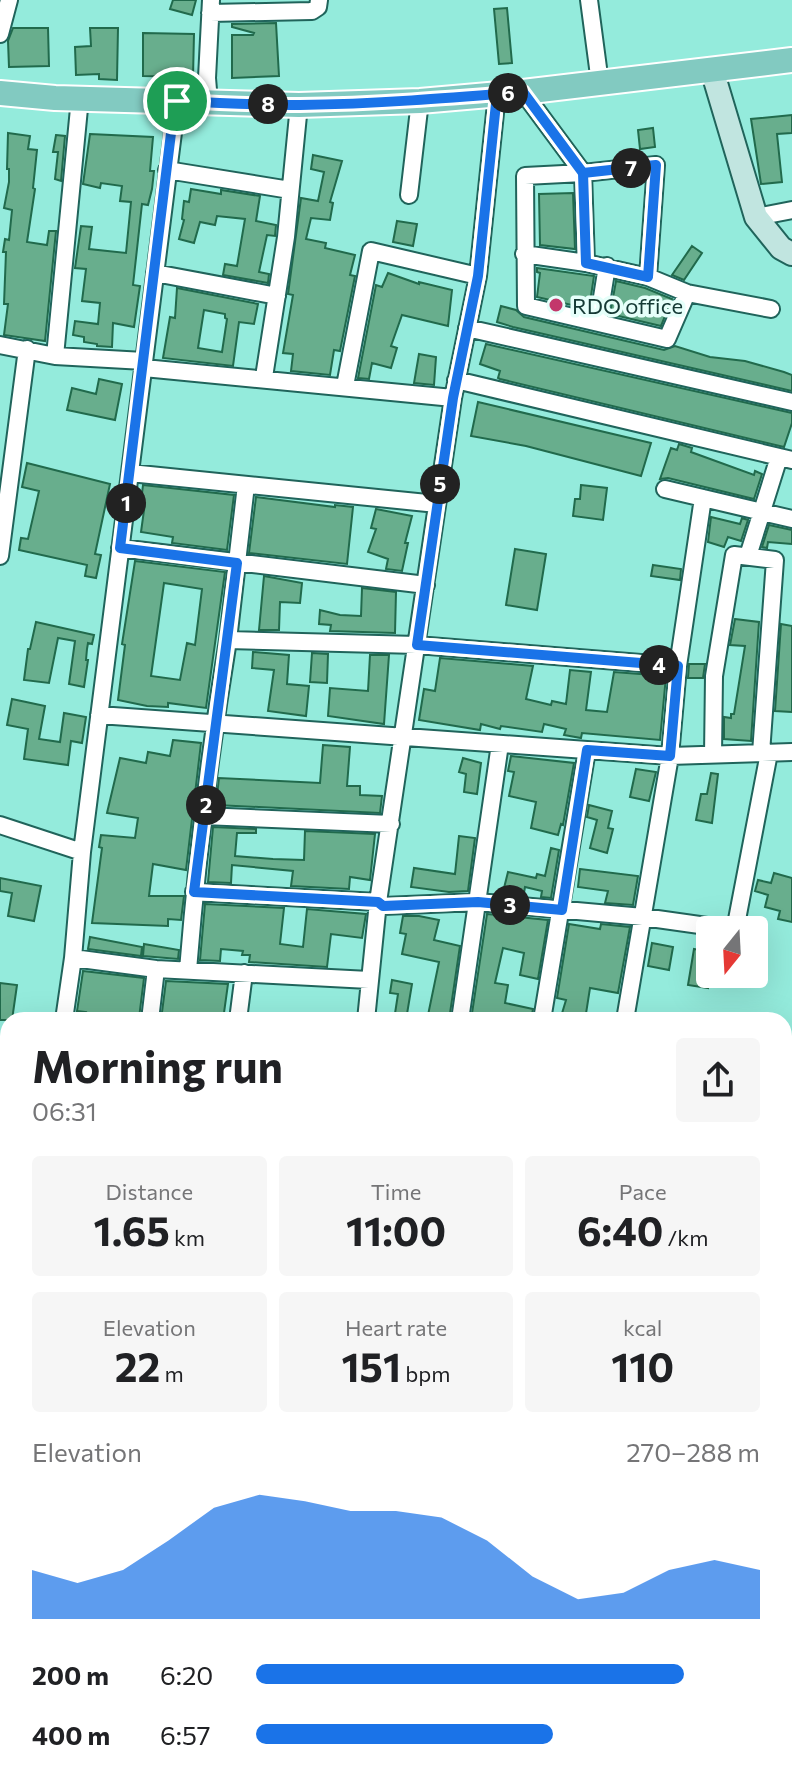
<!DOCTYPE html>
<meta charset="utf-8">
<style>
:root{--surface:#fff;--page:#f6f6f6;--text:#202124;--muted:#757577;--accent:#1a73e8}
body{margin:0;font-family:Commissioner,sans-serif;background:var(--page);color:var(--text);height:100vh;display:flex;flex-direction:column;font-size:30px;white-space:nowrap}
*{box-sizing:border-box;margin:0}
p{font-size:26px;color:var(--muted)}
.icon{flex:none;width:44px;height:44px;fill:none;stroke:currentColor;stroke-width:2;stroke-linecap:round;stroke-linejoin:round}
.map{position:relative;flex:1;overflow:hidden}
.side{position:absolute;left:0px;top:1012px;width:792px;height:768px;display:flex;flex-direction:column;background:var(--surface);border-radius:24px 24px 0 0;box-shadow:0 8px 32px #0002}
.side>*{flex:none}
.needle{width:52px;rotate:198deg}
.buttons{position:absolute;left:696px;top:916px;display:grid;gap:16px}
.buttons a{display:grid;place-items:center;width:72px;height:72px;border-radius:8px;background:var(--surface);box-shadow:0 8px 32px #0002;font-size:40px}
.pin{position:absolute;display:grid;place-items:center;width:68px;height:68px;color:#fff;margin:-34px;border:4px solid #fff;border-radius:50%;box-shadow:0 2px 8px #0007}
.km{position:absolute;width:40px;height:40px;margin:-20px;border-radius:50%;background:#222;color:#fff;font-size:22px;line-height:40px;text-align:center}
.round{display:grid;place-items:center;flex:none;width:84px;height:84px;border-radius:8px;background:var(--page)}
.headline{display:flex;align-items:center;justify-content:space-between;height:136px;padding:0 32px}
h1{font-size:44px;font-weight:700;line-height:60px}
.stats{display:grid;grid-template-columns:repeat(3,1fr);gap:12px;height:136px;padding:8px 32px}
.stats div{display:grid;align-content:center;border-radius:8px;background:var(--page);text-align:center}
.stats b{font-size:40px;font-weight:700}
.stats small{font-size:22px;font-weight:400}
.stats p{font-size:22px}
.chart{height:224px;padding:16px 32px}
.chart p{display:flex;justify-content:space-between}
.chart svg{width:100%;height:144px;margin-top:8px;fill:var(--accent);opacity:.7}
ul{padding:0 32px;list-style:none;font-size:26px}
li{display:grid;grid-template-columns:128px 96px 1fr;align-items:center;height:60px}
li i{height:20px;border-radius:10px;background:var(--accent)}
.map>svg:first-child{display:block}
.building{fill:#68ae8d;stroke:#216a4c;stroke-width:2;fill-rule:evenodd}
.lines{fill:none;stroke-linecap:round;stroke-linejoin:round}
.street-casing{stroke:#20645b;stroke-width:20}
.secondary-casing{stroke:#20645b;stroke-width:26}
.primary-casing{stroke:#fff;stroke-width:28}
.street{stroke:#fff;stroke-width:16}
.secondary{stroke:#c1e5e0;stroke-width:22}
.primary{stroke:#82cac1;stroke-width:24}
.rail-casing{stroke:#31615a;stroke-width:7}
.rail{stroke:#e6fffa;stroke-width:4;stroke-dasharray:12;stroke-linecap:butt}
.route-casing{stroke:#fff;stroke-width:16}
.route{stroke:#1a73e8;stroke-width:10}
.poi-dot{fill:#c3376b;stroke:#e6fffa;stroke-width:3}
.labels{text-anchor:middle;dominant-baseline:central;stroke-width:7;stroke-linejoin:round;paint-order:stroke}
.poi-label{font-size:22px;fill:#143934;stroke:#e6fffa;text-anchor:start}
</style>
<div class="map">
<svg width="792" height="1780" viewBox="0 0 792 1780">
<rect width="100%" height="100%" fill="#94ebdc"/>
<path class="building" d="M173,0H196L192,15L170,9Z
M507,8L512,63L499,64L494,9Z
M276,23L279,76L232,78V35H253L254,33L232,27V24Z
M13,28H48L49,66L9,67L8,41Z
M90,28H118L117,80L99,79V74L76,75L75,47L91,46Z
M143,33L194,34L193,77L143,76Z
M792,115V133L777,134L782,182L761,184L751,119Z
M653,128L655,147L640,149L638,130Z
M8,133L30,136L28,149L37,150L33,188L35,189L27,242L47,245L49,231H56L45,341L4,335L8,304H4L6,252H3L5,239L9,240L12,210L4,208L9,182V169H7Z
M90,134L153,137L150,171H154L152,189L148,205L142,204L133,285L140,286L134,327L113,323L112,347L97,346V344L84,342V337L73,335L75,321L98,324L100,303L82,301L86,269L75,268L81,226L92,227L89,249L126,253L131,202L120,201L122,186L101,183L100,188L83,184Z
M56,135L65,136L61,181L55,179L58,152H53Z
M313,155L342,161L330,202L333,203L330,220L311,218L306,239L326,243L325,248L355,255L350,275L355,276L340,351L334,350L330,375L291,371L293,354L283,353L293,295L288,294L301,198L318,201L324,172L311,169Z
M191,189L221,194V190L260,196L256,221L276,225L275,236L267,235L259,272L269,274L268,283L223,275L225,264L237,266L245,219L217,216L215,225L200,222L194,243L179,239L184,220L182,219L184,201L189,202Z
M573,193L575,249L540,245L539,194Z
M397,221L417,224L413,246L393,242Z
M692,246L702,253L684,280L672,275Z
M537,268L594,276L589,309L537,297L540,273L537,272Z
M388,273L419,284V282L452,290L448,326L402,315L391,346L397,348L391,368L372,363L369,379L358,378L376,285L382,287Z
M616,281L645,288L672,299L661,326L610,314Z
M177,288L258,304L254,324L239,322L233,366L163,358L170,317L175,318ZM204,310L225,314V318L227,319L222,352L198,348Z
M501,306L516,310L524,317L664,350L675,346L710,357L745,361L784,372L792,375V391L513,327L497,322Z
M486,344L792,413V423L784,447L500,379L498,378L500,371L480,364Z
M419,354L436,357L434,385L414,383Z
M99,379L122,384L115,420L67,410L72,388L96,394Z
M478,402L651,443L641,476L526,446L471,436Z
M679,444L692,448L691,452L754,475L755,471L762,474L754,499L668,478L660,479L671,448L677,450Z
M27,463L110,484L95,554L101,555L96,578L85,576L87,565L19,550L21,538L28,539L39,491L22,487Z
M143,485L234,495L227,550L172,543L173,537L141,532L145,503L141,502Z
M581,485L607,488L603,520L573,516L575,499H580Z
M256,497L335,507V505L353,507L347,564L249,553Z
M376,509L412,516L405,543H408L402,571L386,569L388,559L368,552L376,529L371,528Z
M711,517L740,524L742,518L748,520L741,541L728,537L724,547L708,542Z
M769,525L792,530V544L768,542L767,548L762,547Z
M515,549L546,554L537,610L506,605Z
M135,561L225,572L206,708L168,703V707L147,706L118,700L125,645L122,644ZM164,583L202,589L195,645L187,643L180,680L151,676Z
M653,565L681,569L680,580L651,576Z
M264,576L302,583L300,603L280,602L279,630H259Z
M362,588L396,592L395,633L330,631L331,625L319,624L320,610L340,615L361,616Z
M735,619L759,622L751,741L724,739V717L731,718V714H734L745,646L730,645Z
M36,622L94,635L92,644L88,643L87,649L86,660H88L84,687L69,684L75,641L58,638L49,683L24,680L28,649H30Z
M781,624L792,626V712L775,711Z
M253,652L289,655L287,684L309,686L306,716L268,711L274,670L252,668Z
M312,653L328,654L327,683L310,682Z
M370,655H389L384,724L328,716L330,688L368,691Z
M440,658L533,666L526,699L551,705L552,701L566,704L570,670L591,672L586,710L607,712L614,672L666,676L660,740L582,733L581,738L564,735L566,729L544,724L542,732L501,726L500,729L481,724L480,730L419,720L424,689L435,691Z
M689,664H705L703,678H688Z
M12,699L45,706L39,739L60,742L64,713L86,717L82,743L71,741L68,765L24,759L28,729L7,725Z
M173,740L201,743L186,870L153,864L149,896H184L181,920L168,919V926L92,923L102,848L99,847L101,835L135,838L138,818L107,813L120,758L146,763L148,752L170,756Z
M323,745L350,747L347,786H360V795L382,796L380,813L216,805L219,778L320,783Z
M511,756L574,763L563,825L561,824L558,835L531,828L536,802L509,796L514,772L508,771Z
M463,758L481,763L477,794L464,792L466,774L459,772Z
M636,769L656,772L649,801L630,797Z
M711,773L718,774L712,823L696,820L701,794H707Z
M589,805L612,811L608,828L613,829L607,853L590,848L597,820L587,817Z
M213,827L256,829V833H237L235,856L273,859L304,860L305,831L375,834L370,880L350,877L349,889L291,886L293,871L232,865L231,883L208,882Z
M459,836L475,838L468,891L449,892L411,887L414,868L455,874Z
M551,848L559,850L551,898L541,897L542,891L525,887L524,893L504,888L508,872L536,878L537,874L545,876Z
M580,869L638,876L633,905L605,903L608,891L578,887Z
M774,873L792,878V922L778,919L780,911L765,907L768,895L755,891L758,880L771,883Z
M0,878L41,886L34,921L8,916L12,893L0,891Z
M205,904L284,908L280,944L303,947L307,909L366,914L362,938L331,934L327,967L249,962L250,955H242L243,951L221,949L220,961L200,960Z
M487,914L548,920L538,979L520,975L524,953L503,948L495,983L508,985L505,1003L533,1009L531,1020L505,1017V1020H471Z
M403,916H419L439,920L434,940L460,946L449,1020H427L439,962L402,954L406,934L400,933Z
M569,924L600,929L601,924L630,927L618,993L590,988L585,1020H560L566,1000L557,998Z
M90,937L142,947L141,956L88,949Z
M652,943L673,947L669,970L648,966Z
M144,944L179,950L178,959L143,956Z
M694,949L710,952L708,988L688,985Z
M83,971L144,978L139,1018L125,1016V1020H84L86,1012L77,1011Z
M392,980L412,984L406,1020H394L398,994L390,993Z
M166,981L228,984L223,1020L193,1018V1020H161Z
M0,983L17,985L12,1020H0Z"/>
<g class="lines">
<g class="street-casing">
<path id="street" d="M589,0L600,83
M210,13L312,11L318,7L319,0
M0,34L9,0
M523,92L583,173L586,263L648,277L687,293L771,309
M209,102L207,78L211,0
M167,170L290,190
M409,195L420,101
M756,217L792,210
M524,254L586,263
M155,273L277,296
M648,277L656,165L583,173L525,176L526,306L667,339L687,293
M598,322L607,266
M467,328L792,402
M0,345L55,356L144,361V368L453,398
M55,356L80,98
M264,377L286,237L299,105
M456,380L792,460
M345,386L371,251L478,276
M130,473L437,504
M665,489L792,519
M120,548L426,585
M0,556L27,349
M748,556L779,457
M228,640L246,485
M99,715L670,756L792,752
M713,755L714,676L734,555L775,560L761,753
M204,816L391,824
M0,825L82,852
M194,892L378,902L383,906L478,902L643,917L735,930L769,753
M73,958L156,969L369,980
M188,970C197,859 210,749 228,640L417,645L678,666L703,498
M64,1020L73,958L82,852L177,101
M150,1020L156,969
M238,1020L244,973
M366,1020L378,902L453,398L478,276L497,94
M460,1020L500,744
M542,1020L587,750
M625,1020L670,756L678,666"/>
</g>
<g class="secondary-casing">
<path id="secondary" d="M712,70L756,217L781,248L792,254
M0,1274L8,1275
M784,1360L792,1361
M0,1392H8
M784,1460H792"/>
</g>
<g class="primary-casing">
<path id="primary" d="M0,93L55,98L299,105L420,101L523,92L792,60"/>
</g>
<use href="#street" class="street"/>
<use href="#secondary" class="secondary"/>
<use href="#primary" class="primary"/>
<g class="rail-casing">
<path id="rail" d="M0,1314L8,1315
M0,1329L8,1330
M784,1404H792"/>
</g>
<use href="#rail" class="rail"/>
</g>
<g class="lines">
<g class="route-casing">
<path id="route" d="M177,101L173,117L120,548L237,563L194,892L378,902L383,906L478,902L562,910L587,750L670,756L678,666L417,645L453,398L478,276L497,94L523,92L583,173L586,263L648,277L656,165L583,173L523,92C449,98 375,104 300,105C259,105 218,103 177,101"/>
</g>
<use href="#route" class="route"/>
</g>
<circle class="poi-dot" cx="556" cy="305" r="8"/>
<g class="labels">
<g class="poi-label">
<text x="572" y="305">RDO office</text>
</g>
</g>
</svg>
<div class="buttons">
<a><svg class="needle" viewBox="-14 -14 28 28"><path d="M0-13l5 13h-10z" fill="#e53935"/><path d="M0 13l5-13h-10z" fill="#757577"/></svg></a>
</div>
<div class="pin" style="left:177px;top:101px;background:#1e9e55"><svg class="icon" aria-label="arrive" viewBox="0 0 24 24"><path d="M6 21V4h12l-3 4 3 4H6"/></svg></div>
<b class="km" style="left:126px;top:503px">1</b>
<b class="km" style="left:206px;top:805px">2</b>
<b class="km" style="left:510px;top:905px">3</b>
<b class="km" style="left:659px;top:665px">4</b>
<b class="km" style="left:440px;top:484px">5</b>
<b class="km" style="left:508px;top:93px">6</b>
<b class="km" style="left:631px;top:168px">7</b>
<b class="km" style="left:268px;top:104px">8</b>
<section class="side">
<div class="headline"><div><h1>Morning run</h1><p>06:31</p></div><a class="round"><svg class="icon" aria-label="share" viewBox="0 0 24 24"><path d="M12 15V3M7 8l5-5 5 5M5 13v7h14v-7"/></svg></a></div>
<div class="stats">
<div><p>Distance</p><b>1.65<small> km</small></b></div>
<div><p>Time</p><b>11:00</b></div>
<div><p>Pace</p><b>6:40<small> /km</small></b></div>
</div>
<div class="stats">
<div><p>Elevation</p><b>22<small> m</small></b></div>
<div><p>Heart rate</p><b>151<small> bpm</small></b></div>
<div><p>kcal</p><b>110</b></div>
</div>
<div class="chart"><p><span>Elevation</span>270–288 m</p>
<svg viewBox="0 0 160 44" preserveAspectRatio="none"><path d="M0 44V29L10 33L20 29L30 20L40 10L50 6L60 8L70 11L80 11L90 13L100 20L110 31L120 38L130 36L140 29L150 26L160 29V44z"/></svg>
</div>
<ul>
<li><b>200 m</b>6:20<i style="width:85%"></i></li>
<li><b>400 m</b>6:57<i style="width:59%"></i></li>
</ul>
</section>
</div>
